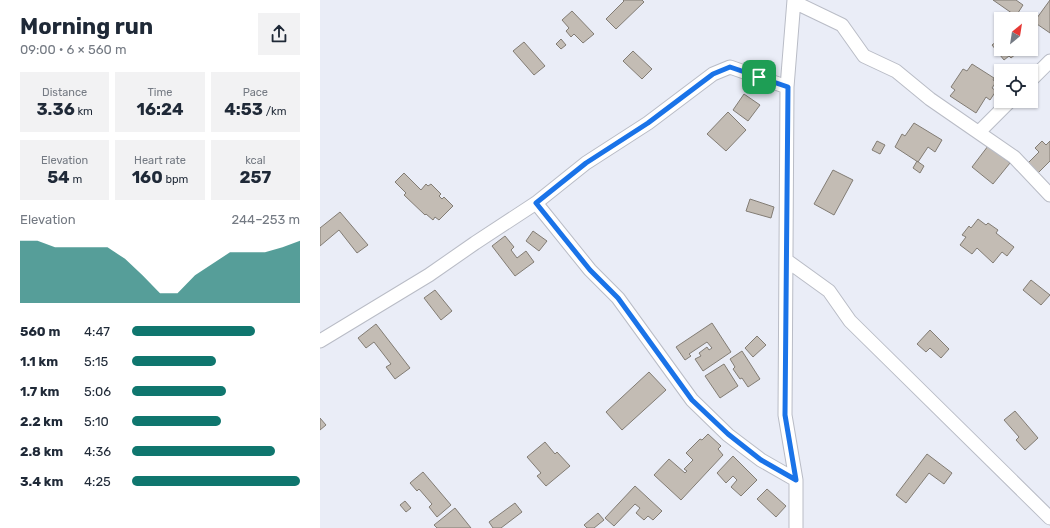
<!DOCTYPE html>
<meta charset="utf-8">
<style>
:root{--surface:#fff;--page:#f2f2f3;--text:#1f2937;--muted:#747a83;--accent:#0f766e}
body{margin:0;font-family:Rubik,sans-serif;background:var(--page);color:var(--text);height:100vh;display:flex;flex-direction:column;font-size:15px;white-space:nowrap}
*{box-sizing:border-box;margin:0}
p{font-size:13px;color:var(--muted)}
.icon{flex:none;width:22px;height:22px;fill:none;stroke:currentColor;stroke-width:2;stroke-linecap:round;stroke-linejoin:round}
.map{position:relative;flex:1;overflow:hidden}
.panel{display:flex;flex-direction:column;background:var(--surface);width:320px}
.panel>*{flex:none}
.needle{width:26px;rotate:30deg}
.controls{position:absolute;left:674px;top:12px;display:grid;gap:8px}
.controls a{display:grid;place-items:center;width:44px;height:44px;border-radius:0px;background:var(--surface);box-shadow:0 1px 3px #0004;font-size:20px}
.pin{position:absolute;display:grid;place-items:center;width:34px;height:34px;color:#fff;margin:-17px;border-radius:8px;box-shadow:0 2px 6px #0006}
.round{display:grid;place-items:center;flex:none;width:42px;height:42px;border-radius:0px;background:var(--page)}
.headline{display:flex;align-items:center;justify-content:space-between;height:68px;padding:0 20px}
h1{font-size:22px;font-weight:700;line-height:30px}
.metrics{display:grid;grid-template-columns:repeat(3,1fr);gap:6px;height:68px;padding:4px 20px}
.metrics div{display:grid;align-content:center;border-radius:0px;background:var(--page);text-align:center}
.metrics b{font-size:17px;font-weight:700}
.metrics small{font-size:11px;font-weight:400}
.metrics p{font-size:11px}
.chart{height:112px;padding:8px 20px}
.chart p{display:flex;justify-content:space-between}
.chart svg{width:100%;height:72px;margin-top:4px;fill:var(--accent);opacity:.7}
ul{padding:0 20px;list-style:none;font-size:13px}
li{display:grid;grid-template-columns:64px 48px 1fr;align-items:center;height:30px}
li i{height:10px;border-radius:5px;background:var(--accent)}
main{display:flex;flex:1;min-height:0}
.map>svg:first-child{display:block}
.building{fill:#c3bcb4;stroke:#827c74}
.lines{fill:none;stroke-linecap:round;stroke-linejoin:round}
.minor-casing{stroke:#b9bcc6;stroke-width:15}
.minor{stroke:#fff;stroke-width:13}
.route-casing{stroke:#fff;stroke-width:8}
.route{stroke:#1a73e8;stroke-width:5}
</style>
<main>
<section class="panel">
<div class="headline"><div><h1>Morning run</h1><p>09:00 · 6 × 560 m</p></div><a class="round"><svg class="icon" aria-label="share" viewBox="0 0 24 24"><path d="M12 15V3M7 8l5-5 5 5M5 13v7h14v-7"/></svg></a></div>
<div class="metrics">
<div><p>Distance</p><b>3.36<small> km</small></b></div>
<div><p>Time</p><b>16:24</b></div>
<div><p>Pace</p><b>4:53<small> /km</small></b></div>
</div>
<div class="metrics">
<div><p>Elevation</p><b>54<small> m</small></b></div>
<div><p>Heart rate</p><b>160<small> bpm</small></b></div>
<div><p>kcal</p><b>257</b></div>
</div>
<div class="chart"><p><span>Elevation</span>244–253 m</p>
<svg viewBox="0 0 160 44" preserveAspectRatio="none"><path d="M0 44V6L10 6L20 10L30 10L40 10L50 10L60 17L70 27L80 38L90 38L100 27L110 20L120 13L130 13L140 13L150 10L160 6V44z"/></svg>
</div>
<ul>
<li><b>560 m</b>4:47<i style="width:73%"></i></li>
<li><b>1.1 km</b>5:15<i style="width:50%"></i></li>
<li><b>1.7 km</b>5:06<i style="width:56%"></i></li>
<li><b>2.2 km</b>5:10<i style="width:53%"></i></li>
<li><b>2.8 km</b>4:36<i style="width:85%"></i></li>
<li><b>3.4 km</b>4:25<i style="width:100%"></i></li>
</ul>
</section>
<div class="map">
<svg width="730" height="528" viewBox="0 0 730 528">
<rect width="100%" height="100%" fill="#eaedf7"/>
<path class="building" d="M303,0H322L324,2L296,29L286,19L304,1Z
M673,0H696L703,5L696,16Z
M730,0V33L714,22Z
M252,11L274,34L263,43L254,34L251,37L246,31L249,28L242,20Z
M681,38V49H702L691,58L689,56L684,60L672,45Z
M241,39L246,45L241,49L236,44Z
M204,42L225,66L214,75L193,51Z
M313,51L332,69L322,79L303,61Z
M652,64L674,78L673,80L676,82L672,88L676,91L670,100L666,97L656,113L630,96L635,90L631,87L643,69L647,71Z
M424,94L440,105L428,121L413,110Z
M408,112L426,130L406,151L387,134Z
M594,123L622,140L615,152L608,147L598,162L575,147L582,134L585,136Z
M557,141L565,145L560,154L552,150Z
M722,141L726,145L730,141V161L718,173L708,163L719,152L715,148Z
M668,146L690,163L673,184L652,167Z
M597,161L604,166L600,173L593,168Z
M513,170L533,180L514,215L494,204Z
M84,173L101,190L106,184L108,186L111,184L121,194L119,196L122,199L124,197L133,206L119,220L115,217L113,220L106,214L105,215L84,195L86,193L75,182Z
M430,199L454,207L451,218L426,211Z
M20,212L48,245L37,253L19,230L0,246V228Z
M658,219L666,225L668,223L678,230L676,233L694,247L687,256L682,252L673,263L657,248L652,254L640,245L646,237L642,235L649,226L651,228Z
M213,231L227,241L219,251L206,241Z
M185,236L194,247L191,250L197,258L206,251L214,262L195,276L172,246Z
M711,280L730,295L721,305L703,290Z
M115,290L132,311L121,320L104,298Z
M392,323L411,352L383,371L375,359L381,356L379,353L387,347L389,350L392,348L387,342L369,354L371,356L365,360L356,347Z
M56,324L90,368L75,379L66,367L71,364L54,342L46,348L38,338Z
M610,330L629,349L621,358L610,348L606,352L597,344Z
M437,336L446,345L433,357L425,348Z
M422,351L440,379L428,387L422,378L420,379L413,369L415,367L410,359Z
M404,364L418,386L400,398L385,376Z
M329,372L346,390L302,430L286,412Z
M695,411L718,438L705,450L696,440L699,437L684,420Z
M0,418L6,425L0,430Z
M388,434L401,446L398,449L403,455L361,500L334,475L349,459L365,473L367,471L364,469L373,460L366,453L380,439L382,440Z
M225,442L235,454L237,452L250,466L226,486L217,476L221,473L207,457Z
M607,454L632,473L624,484L609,473L586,503L576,495Z
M413,456L437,480L421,496L411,487L417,480L413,476L406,483L397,473Z
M103,472L131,505L117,517L109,507L112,504L99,489L97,491L90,483Z
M315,486L342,511L333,520L328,516L324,520L316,513L320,508L315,504L294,526L285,518Z
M447,489L466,506L456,517L437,499Z
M85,501L91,508L86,512L80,505Z
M195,503L202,512L181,528H173L169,522Z
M135,508L151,528H117L114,525Z
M278,513L284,520L274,528H267L264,525Z"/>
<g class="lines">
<g class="minor-casing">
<path id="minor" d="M474,0L467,87L465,415L476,480V528
M474,2L522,25L544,56L576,71L610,99L694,157L730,195
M711,80L730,61
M659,132L690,101
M216,203L270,270L298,298L372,400L408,435L441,460L476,480
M466,260L509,291L530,321L730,518
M0,341L109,275L155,243L216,203L266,163L328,123L393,74L410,67L467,87"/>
</g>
<use href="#minor" class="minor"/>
</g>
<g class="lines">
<g class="route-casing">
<path id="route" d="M410,67L468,87L465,415L476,480L441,460L408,434L372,400L298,298L270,270L216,203L266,163L328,123L393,74Z"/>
</g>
<use href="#route" class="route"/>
</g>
</svg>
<div class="controls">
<a><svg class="needle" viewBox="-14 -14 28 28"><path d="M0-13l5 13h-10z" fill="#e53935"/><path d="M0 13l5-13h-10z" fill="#747a83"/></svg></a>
<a><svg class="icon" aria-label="locate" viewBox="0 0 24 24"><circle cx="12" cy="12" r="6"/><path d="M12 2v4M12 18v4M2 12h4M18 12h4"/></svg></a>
</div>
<div class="pin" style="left:439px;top:77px;background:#1e9e55"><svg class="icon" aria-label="arrive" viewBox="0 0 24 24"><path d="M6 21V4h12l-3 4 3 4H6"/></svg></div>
</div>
</main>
